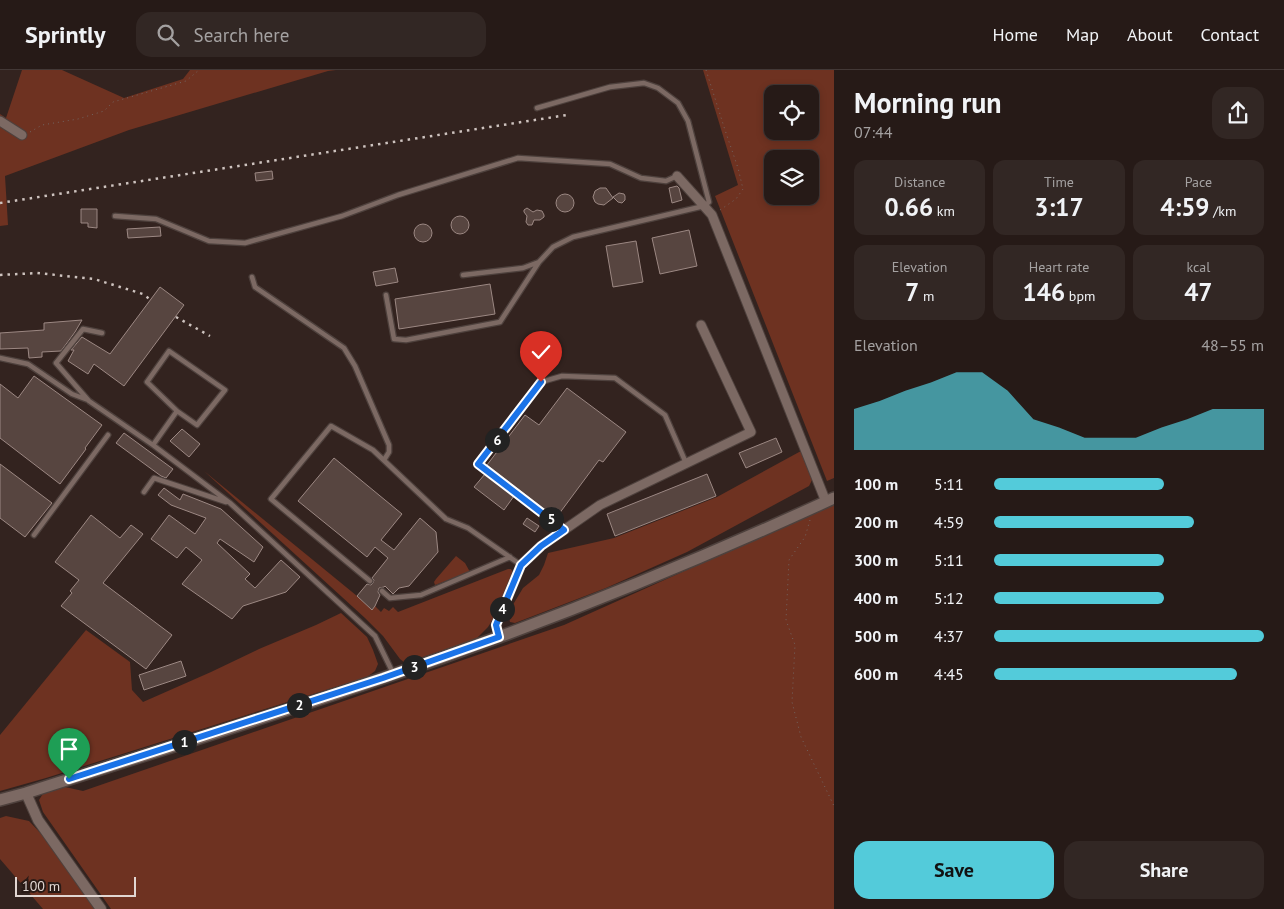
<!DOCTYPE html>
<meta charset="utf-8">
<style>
:root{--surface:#261a17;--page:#322724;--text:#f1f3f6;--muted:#a4a1a1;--line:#423836;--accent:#53cbda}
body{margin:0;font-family:"PT Sans",sans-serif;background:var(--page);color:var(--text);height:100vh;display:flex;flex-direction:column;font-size:19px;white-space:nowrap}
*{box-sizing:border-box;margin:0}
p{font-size:16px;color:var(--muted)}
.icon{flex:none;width:28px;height:28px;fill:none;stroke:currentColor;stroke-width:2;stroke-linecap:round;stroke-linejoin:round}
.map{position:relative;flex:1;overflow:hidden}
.details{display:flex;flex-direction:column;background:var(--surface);width:450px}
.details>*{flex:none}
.tools{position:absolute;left:764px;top:15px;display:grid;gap:10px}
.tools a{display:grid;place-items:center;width:55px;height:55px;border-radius:10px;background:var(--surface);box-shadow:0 2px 8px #0003,0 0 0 1px var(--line);font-size:25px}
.scale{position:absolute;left:15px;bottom:12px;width:121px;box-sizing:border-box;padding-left:5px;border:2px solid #e1d6d2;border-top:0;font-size:14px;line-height:18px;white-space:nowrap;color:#e1d6d2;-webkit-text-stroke:4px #291a16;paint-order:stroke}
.pin{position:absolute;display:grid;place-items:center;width:42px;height:42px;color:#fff;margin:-51px -21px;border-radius:50% 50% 50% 0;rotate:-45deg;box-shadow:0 0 5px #0007}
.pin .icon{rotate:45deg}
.km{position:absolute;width:25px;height:25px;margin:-12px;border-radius:50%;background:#222;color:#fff;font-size:14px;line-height:25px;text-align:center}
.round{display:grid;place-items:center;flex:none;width:52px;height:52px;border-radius:15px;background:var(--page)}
.summary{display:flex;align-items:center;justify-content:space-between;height:85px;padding:0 20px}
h1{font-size:28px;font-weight:700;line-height:38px}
.figures{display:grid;grid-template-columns:repeat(3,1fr);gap:8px;height:85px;padding:5px 20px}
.figures div{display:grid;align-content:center;border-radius:12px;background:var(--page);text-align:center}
.figures b{font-size:25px;font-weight:700}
.figures small{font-size:14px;font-weight:400}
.figures p{font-size:14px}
.chart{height:140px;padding:10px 20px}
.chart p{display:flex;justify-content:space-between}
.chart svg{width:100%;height:90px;margin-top:5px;fill:var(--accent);opacity:.7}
.button{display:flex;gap:10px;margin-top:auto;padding:10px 20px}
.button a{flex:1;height:58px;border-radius:15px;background:var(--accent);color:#111;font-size:20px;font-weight:700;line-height:58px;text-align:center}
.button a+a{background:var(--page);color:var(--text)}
ul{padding:0 20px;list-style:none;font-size:16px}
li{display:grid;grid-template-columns:80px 60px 1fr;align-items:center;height:38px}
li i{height:12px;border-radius:6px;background:var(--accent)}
header{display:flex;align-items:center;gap:30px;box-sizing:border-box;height:70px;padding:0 25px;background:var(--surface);border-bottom:1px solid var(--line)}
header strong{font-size:24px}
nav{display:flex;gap:28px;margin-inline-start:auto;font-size:18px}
.search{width:350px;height:45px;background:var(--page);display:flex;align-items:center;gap:12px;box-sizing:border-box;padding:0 18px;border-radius:15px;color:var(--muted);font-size:19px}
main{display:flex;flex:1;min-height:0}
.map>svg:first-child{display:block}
.green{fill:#6e3221;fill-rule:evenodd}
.building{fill:#574540;stroke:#9c8883}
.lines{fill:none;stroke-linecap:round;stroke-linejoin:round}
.service-casing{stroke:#4e413d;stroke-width:7}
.minor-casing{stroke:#4e413d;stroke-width:11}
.tertiary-casing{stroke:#4e413d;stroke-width:12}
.secondary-casing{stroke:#4e413d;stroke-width:14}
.path{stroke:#736561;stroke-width:1;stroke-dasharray:1 4;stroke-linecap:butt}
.service{stroke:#7c6963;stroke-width:4.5}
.minor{stroke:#7c6963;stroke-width:9}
.tertiary{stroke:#7c6963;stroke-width:10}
.secondary{stroke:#7c6963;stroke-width:11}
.rail{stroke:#cec3bf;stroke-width:2.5;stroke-dasharray:2.5 5;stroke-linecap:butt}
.route-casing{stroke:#fff;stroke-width:10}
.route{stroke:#1a73e8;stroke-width:6}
</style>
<header>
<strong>Sprintly</strong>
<div class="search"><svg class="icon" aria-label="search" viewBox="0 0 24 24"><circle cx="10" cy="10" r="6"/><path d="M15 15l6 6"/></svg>Search here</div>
<nav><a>Home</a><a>Map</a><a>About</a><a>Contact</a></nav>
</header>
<main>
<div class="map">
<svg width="834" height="839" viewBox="0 0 834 839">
<rect width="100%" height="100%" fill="#33231f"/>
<path class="green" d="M22,0H62L124,28L183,9L190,0H336L328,1L129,60L5,106L8,155L0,156V44L6,48Z
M703,0H834V408L827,411L715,126L738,115ZM772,24H810V61H772ZM772,89H810V126H772Z
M801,381L809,400L812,410L809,416L687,482L606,518L515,553L510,552L508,543L523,518L539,505L544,495L548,483L614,468L717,427Z
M204,401L357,526L372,540L375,536L381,542L384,538L389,541L393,537L398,542L508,499H511L514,504L512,519L488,557L476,569L405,593L400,589L383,566L365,548Z
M834,434V839H111L43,742L39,730L44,722L65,717L83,721L564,555Z
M456,486L465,493L470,502L435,515L434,512L436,509Z
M341,543L367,567L373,580L378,594L375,601L367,607L46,708L0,721V665L86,560L130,592L132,620L143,632L211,602L259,579L316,555Z
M6,746L29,751L48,771L96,839H43L0,789V748Z"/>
<path class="building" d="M272,101L273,109L256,111L255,103Z
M677,116L679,118L682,130L672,133L669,118Z
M600,118H606L613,128L604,135L598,134L595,132L593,127L595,121Z
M619,123L624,124L625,126V130L622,133L618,132L613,127Z
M556 133a9 9 0 1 1 18 0a9 9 0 1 1-18 0Z
M527,138L533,142L537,140L542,141L544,145V147L540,150H534L532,155H528L526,152L527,146L524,142V140Z
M81,139H97V158L88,157V153H81Z
M451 155a9 9 0 1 1 18 0a9 9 0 1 1-18 0Z
M414 163a9 9 0 1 1 18 0a9 9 0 1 1-18 0Z
M160,157L161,166L128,168L127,159Z
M689,160L697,196L660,204L652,168Z
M636,171L643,212L613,217L606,176Z
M395,198L398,212L376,216L373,202Z
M490,214L495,244L399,259L395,229Z
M160,217L184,235L124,316L94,294L88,304L68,291L74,280H71L82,267L110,284Z
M82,250L75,262L61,281L42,282V287L29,288L28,278L0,279V263L44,260V253Z
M34,306L102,355L85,378L86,379L60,414L0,368V314L18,328Z
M567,318L626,362L603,392L599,390L556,448L487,395L525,345L539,355Z
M182,359L200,374L189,387L170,371Z
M124,363L173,399L166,408L161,406L116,373Z
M776,368L782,382L746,398L739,383Z
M334,388L402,444L381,470L394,480L420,448L436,462L438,482L409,516L399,518L393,524L385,516L384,517L379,518L378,522L380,525L375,536L372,540L357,526L367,514L371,515L373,513L374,510L372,508L388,488L375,477L367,487L298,431Z
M0,394L52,433L25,467L0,448Z
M485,404L514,426L504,440L474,417Z
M707,404L716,426L615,466L607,444Z
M164,418L180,430L183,424L221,439L263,477L254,492L220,469L217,473L250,504L245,509L255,518L281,490L300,507L286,522L243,536L232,549L182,514L202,490L186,477L177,488L151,469L169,445L195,464L206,448L171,435L158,425Z
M91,445L120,468L131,455L143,464L103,513L172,565L146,599L61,536L72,523L70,521L79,510L55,492Z
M527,448L539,456L535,462L523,454Z
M181,591L186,606L144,620L139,605Z"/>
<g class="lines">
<g class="service-casing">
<path id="service" d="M115,146L156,149L209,171L245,173L342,146L398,125L518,88L610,94L641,108L666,111L677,106
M463,205L523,198L539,192
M252,207L255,217L344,278L355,296L389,375V382L384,390
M386,225L394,269L406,270L500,252L539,192L553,177L573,167L704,136L709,132L688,51L678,33L658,18L644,13L610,17L537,38
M102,263L83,259L56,293L89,331L153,375L230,433L375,566L393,603
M0,288L28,294L72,324L88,330
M153,375L177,341L147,312L169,281L225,320L197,355L177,341
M144,422L154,408L226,432
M564,460L479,394L541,312L562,306L615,308L665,345L686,393
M34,465L108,365
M370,511L271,429L331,356L373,380L446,449L468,458L521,495
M382,521L390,528L421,525L510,487"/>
</g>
<g class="minor-casing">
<path id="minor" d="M0,51L22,65
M677,106L712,145L826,432
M499,567L496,555L521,495L541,476L600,435L751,362L701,255"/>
</g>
<g class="tertiary-casing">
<path id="tertiary" d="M26,723L38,750L101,839"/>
</g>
<g class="secondary-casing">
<path id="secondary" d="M0,730L26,723C144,685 263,649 380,609C535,557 686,496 834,428"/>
</g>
<path class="path" d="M706,0L725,60L738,98L743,119L736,129L720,140
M30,62L42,55L78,49L104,41L113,32L186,11L199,0
M810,450L805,467L789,490L786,550L795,575L792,632L801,667L834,736"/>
<use href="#service" class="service"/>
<use href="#minor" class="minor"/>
<use href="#tertiary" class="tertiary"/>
<use href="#secondary" class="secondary"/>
<path class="rail" d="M0,133L567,45
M0,205L37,203L94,209L143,224L151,230
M176,247L210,266"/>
</g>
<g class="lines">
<g class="route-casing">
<path id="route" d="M69,709L383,608L499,567L496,555L521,495L541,476L564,460L478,394L541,312"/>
</g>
<use href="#route" class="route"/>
</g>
</svg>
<div class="tools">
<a><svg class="icon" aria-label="locate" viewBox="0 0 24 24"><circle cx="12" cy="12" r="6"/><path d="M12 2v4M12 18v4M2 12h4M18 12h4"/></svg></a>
<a><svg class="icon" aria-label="layers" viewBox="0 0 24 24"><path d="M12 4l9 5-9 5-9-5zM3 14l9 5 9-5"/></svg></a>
</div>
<div class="scale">100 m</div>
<div class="pin" style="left:69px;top:709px;background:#1e9e55"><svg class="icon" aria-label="arrive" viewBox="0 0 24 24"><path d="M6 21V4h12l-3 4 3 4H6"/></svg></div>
<div class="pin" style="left:541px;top:312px;background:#d93025"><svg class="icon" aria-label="check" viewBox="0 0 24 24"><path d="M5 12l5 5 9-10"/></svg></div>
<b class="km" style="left:184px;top:672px">1</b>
<b class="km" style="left:299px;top:635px">2</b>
<b class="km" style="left:414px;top:597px">3</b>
<b class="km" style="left:502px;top:539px">4</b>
<b class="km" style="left:551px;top:449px">5</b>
<b class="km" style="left:497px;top:370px">6</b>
</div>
<section class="details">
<div class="summary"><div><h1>Morning run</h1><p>07:44</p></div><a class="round"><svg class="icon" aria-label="share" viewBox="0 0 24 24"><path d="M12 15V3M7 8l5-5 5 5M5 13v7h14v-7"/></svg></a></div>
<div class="figures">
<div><p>Distance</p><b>0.66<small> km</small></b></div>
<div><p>Time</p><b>3:17</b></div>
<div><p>Pace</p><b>4:59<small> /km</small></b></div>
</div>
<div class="figures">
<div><p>Elevation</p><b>7<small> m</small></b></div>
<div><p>Heart rate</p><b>146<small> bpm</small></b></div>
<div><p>kcal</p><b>47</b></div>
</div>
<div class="chart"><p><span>Elevation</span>48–55 m</p>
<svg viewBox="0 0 160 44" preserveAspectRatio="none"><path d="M0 44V24L10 20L20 15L30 11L40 6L50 6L60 15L70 29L80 33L90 38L100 38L110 38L120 33L130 29L140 24L150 24L160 24V44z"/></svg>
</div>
<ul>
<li><b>100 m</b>5:11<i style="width:63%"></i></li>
<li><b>200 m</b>4:59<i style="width:74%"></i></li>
<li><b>300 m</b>5:11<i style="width:63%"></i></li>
<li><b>400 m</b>5:12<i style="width:63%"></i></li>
<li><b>500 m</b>4:37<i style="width:100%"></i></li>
<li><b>600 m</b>4:45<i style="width:90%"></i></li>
</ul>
<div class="button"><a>Save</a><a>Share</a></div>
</section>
</main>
